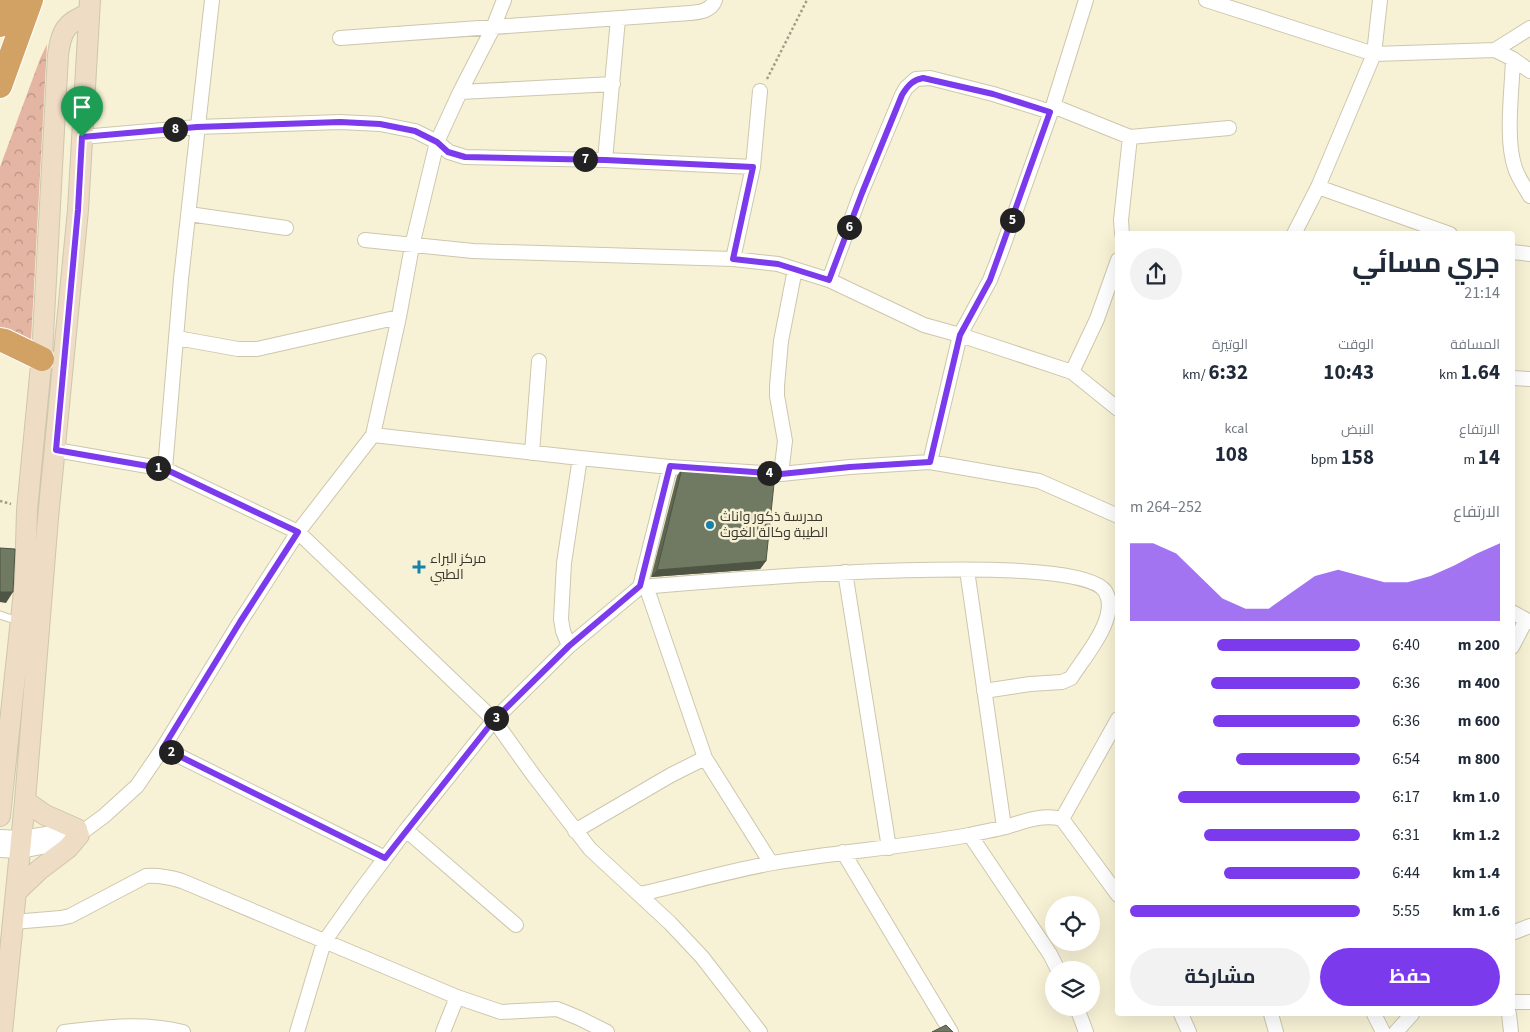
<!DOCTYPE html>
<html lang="ar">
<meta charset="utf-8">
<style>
:root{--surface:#fff;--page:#f2f2f3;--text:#1f2937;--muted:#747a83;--accent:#7c3aed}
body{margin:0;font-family:"Source Sans 3",Cairo,sans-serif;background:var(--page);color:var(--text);direction:rtl;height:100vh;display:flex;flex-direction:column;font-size:19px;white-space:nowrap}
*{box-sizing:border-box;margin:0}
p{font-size:16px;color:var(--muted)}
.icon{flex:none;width:28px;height:28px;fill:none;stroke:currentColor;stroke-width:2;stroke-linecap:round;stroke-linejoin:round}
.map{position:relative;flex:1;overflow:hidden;direction:ltr}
.sheet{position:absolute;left:1115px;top:231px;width:400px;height:785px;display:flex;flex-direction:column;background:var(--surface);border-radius:5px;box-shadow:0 5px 20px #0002;direction:rtl}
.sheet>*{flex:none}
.fabs{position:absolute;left:1045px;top:896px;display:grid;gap:10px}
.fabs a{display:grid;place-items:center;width:55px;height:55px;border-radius:50%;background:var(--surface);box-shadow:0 5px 20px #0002;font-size:25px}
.pin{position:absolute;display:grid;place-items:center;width:42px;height:42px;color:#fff;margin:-51px -21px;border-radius:50% 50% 50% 0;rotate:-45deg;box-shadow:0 0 5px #0007}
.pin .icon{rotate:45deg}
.km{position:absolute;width:25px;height:25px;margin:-12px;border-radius:50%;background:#222;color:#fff;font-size:14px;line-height:25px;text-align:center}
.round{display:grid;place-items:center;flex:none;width:52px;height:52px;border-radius:26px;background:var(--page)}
.summary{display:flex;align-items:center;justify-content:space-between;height:85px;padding:0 15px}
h1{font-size:28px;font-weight:700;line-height:38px}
.metrics{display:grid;grid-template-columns:repeat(3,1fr);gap:8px;height:85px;padding:5px 15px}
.metrics div{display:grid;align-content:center}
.metrics b{font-size:21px;font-weight:700}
.metrics small{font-size:14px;font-weight:400}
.metrics p{font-size:14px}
.chart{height:140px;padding:10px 15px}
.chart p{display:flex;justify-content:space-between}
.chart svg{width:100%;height:90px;margin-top:5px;fill:var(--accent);opacity:.7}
.cta{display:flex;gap:10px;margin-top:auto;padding:10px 15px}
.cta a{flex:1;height:58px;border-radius:30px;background:var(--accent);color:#fff;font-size:20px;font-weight:700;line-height:58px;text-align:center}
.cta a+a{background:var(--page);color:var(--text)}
ul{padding:0 15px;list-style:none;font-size:16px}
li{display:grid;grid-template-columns:80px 60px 1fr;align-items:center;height:38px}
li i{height:12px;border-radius:6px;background:var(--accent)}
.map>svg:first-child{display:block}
.park{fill:url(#park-crowns)}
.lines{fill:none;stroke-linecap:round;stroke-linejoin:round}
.service-casing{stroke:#cdc7ad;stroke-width:9}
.minor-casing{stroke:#cdc7ad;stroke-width:16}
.secondary-casing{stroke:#cdc7ad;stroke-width:22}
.trunk-casing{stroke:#fff;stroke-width:26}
.path{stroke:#a09c88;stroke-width:2.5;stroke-dasharray:2.5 2.5;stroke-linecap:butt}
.service{stroke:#fff;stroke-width:7}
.minor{stroke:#fff;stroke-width:14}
.secondary{stroke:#eedcc5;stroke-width:20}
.trunk{stroke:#d2a264;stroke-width:24}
.wall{fill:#606853}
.shaded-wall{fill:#4e5544}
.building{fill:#707961;stroke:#4e5544}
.route-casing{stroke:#fff;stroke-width:10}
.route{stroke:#7c3aed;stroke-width:6}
.poi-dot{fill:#1681aa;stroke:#f7f1d5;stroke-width:2}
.labels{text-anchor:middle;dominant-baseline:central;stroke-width:5;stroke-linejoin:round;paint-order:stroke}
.poi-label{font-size:14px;fill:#3b392e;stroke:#f7f1d5;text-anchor:start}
</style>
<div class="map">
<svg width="1530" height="1032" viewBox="0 0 1530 1032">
<defs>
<pattern id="park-crowns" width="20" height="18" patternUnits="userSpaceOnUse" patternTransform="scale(1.25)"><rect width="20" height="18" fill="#e4b5a2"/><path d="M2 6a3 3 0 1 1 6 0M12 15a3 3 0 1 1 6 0" fill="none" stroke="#ba9484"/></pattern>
</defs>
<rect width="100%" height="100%" fill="#f7f1d5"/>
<path class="park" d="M47,44L31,341L0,330V167L40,59Z"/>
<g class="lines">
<g class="service-casing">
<path id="service" d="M0,615L18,621"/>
</g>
<g class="minor-casing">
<path id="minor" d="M1206,0L1374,54L1495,50L1513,59L1530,71
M340,38L690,13C700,12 711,11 715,0
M1495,50L1530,28
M1513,59C1512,91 1505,139 1515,168C1518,178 1525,187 1530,196
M460,92L613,84
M1053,106L1130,137L1229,128
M82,137L197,127L340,122L380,124L415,131L437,142L449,152L465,157L605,160L753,167
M605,160L618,19
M1318,187L1450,234
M189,214L286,228
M1122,234L1121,220L1130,137
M1294,234L1318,187L1374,54L1380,0
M365,240L473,251L733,259L778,264L829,280L924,325L960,335L1072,372L1118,409
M1512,252L1530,254
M733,259L753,167L760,91
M829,280L861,193L902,95L906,88L916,79L930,78L993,94L1051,112
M177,338L238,349H257L399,317
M1072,372L1097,319L1118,260
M1512,378L1530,379
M373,435L580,458L670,467L781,474L850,467L930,462L1039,481L1118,516
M56,450L165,469L298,532L494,720L534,776L590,849L670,923L702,957L760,1032
M532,453L539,361
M930,462L960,335L990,280L1001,252L1053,106L1086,0
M165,469L181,279L212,0
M781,474L785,441L777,396V386L781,341L795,269
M967,570L1004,827
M845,572L889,848
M646,586L705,758L771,863
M640,587C703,582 1076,548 1105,591C1121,616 1084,657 1071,678L1062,682L1030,684L984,691
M1512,612L1530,622
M569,646L563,631L561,619L564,563L580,458
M1512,647L1526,620
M163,748L385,858
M1062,819L1118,719
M406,830L516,925
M575,831L671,775L705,758
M970,835L1050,954L1058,970
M0,837L22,838L77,829
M0,850L21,851L52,845L74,838L104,816L137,786L163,748L240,622L298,532L373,435L399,317L412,246L437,142L460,92L493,28L504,0
M843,852L951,1032
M640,894C684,884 729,871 773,863C838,852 904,847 969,835C981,832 994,830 1006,827C1025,821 1042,814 1062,819L1118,895
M13,922L61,918L70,916L146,876C159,875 169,877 182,881L457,997L501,1012L557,1009L579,1018L607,1032
M1512,933L1530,926
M1512,1002H1530
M1077,1008L1086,1032
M1181,1014L1189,1032
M1271,1014L1276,1032
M1374,1014L1383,1032
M1509,1014L1511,1032
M64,1032C106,1027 141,1022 183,1032
M297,1032L324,942L358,894L406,830L494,720L569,646L640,587L670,467
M443,1032L457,997
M1396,1032L1412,1014"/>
</g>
<g class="secondary-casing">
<path id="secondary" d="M25,801L45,815L77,829
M0,816L25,582L27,510L42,355L58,55C61,31 66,22 89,14
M16,892L39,870L68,848L79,835
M2,1032L25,801L48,518L78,210L90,0"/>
</g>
<g class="trunk-casing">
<path id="trunk" d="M0,25L9,0
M0,86L31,0
M0,340L5,341L42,359"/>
</g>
<path class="path" d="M767,79L807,0
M0,501L11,504"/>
<use href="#service" class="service"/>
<use href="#minor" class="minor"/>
<use href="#secondary" class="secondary"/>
<use href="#trunk" class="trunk"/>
</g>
<path class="wall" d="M682,468L766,561L760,569L651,577L677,476Z"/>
<path class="shaded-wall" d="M766,561L760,569L651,577L657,570Z
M0,592H13L6,603L0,602Z"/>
<path class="building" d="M682,468L775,474L766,561L657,570Z
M0,548L15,549L13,592H0Z
M946,1025L953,1032H932Z"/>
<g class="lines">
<g class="route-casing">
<path id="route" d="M923,78L993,94L1050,112L990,280L960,335L930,462L850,467L781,474L670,466L640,586L569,646L494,720L385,858L163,748L240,622L298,532L165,469L56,450L78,210L82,137L197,127L340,122L380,124L415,131L437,142L448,152L465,157L605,160L753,167L733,259L778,264L829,280L862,193L902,95C908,85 913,80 923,78Z"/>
</g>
<use href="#route" class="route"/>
</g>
<g class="poi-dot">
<circle cx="710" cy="525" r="5"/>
<path d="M416.5 559.5h5v5h5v5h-5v5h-5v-5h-5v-5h5z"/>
</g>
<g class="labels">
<g class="poi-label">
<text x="720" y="517">مدرسة ذكور واناث<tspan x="720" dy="16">الطيبة وكالة الغوث</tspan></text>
<text x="430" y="559">مركز البراء<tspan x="430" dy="16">الطبي</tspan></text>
</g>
</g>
</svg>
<div class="fabs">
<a><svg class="icon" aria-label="locate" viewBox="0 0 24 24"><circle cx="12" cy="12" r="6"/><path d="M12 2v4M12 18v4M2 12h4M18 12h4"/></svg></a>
<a><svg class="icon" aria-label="layers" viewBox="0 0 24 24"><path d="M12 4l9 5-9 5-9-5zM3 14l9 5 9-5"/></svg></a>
</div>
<div class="pin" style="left:82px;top:137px;background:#1e9e55"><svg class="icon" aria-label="arrive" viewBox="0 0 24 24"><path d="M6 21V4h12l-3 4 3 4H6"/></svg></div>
<b class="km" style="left:158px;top:468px">1</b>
<b class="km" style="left:171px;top:752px">2</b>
<b class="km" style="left:496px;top:718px">3</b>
<b class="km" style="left:769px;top:473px">4</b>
<b class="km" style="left:1012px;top:220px">5</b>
<b class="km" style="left:849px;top:227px">6</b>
<b class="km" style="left:585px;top:159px">7</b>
<b class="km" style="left:175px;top:129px">8</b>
<section class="sheet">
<div class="summary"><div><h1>جري مسائي</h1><p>21:14</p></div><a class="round"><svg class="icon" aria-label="share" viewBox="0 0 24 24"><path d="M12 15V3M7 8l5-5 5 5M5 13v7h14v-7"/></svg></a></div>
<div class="metrics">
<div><p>المسافة</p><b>1.64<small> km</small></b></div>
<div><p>الوقت</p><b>10:43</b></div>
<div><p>الوتيرة</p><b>6:32<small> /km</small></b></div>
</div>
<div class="metrics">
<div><p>الارتفاع</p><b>14<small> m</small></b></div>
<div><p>النبض</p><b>158<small> bpm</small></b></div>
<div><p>kcal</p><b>108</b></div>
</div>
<div class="chart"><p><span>الارتفاع</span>252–264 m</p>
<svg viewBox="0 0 160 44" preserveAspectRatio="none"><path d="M0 44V6L10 6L20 11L30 22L40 33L50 38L60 38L70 30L80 22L90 19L100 22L110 25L120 25L130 22L140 17L150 11L160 6V44z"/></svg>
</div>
<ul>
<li><b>200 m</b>6:40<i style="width:62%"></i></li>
<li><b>400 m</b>6:36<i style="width:65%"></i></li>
<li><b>600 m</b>6:36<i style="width:64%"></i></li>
<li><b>800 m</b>6:54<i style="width:54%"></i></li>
<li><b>1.0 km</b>6:17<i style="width:79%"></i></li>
<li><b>1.2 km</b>6:31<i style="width:68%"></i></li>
<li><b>1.4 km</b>6:44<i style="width:59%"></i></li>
<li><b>1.6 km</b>5:55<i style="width:100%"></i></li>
</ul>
<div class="cta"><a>حفظ</a><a>مشاركة</a></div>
</section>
</div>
